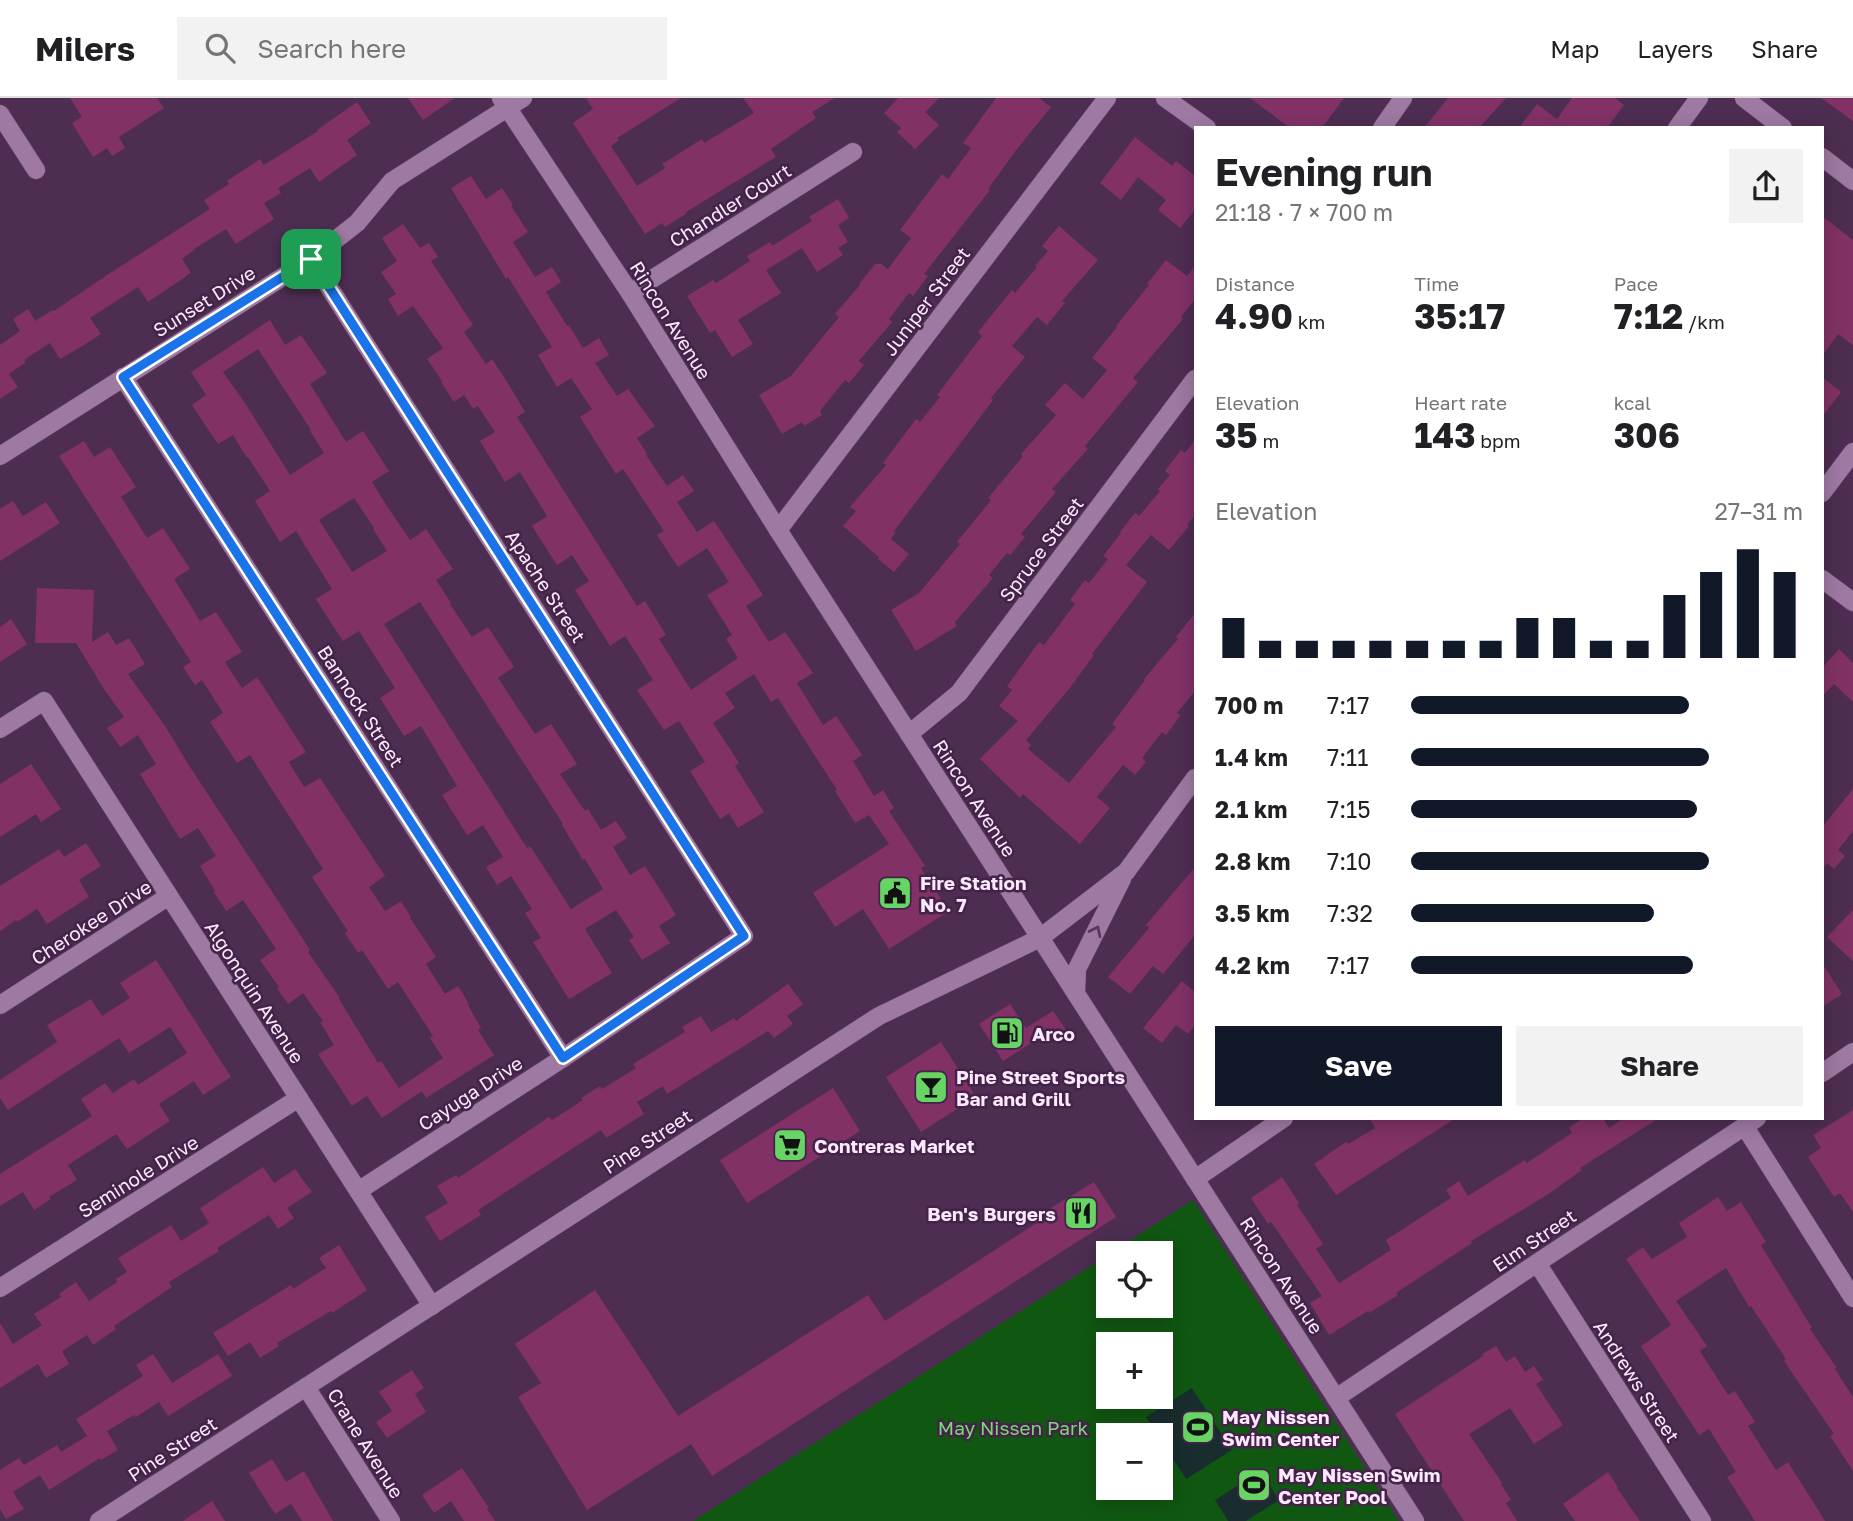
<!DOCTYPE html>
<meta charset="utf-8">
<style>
:root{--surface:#fff;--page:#f2f2f2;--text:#202124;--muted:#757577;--line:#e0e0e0;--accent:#111827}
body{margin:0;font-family:"Golos Text",sans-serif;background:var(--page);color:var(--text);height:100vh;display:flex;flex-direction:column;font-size:26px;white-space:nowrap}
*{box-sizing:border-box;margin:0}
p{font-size:23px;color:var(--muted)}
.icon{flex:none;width:38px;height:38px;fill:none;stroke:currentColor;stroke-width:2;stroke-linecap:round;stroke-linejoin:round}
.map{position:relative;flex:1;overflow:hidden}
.side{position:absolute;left:1194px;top:28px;width:630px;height:994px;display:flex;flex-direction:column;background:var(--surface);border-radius:0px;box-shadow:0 4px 18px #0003}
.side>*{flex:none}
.buttons{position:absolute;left:1096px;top:1143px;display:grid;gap:14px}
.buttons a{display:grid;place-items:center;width:77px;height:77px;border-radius:0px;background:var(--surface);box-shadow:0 4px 18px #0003;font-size:35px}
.pin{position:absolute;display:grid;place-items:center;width:60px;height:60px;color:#fff;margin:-30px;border-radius:14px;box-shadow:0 4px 10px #0006}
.round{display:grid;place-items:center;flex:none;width:74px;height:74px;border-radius:0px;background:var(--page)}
.head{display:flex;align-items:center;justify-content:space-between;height:119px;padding:0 21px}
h1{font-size:38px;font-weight:700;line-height:52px}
.metrics{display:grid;grid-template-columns:repeat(3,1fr);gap:10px;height:119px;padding:7px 21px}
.metrics div{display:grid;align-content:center}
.metrics b{font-size:35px;font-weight:700}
.metrics small{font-size:19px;font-weight:400}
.metrics p{font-size:19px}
.chart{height:196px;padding:14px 21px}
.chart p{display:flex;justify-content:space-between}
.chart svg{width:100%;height:126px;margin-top:7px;stroke:var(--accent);stroke-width:6}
.primary-button{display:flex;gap:14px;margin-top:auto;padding:14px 21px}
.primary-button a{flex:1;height:80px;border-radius:0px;background:var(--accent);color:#fff;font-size:28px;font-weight:700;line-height:80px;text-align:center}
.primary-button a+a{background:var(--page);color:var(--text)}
ul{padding:0 21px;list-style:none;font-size:23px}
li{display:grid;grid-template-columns:112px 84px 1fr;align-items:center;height:52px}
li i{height:18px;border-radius:9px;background:var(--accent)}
header{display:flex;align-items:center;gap:42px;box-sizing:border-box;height:98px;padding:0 35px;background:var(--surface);border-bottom:2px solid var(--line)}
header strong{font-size:33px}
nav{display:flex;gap:38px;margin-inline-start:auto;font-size:24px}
.search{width:490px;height:63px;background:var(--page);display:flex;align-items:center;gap:18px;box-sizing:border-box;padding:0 24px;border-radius:0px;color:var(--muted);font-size:26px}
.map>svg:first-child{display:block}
.green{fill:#105812;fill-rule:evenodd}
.water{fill:#192d2f}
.building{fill:#813166;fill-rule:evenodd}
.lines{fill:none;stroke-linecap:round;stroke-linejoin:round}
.minor-casing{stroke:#684b6b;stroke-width:19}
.tertiary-casing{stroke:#684b6b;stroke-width:19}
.minor{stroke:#9e79a2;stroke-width:18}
.tertiary{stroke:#9e79a2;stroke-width:18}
.oneway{stroke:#5a385e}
.route-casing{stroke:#fff;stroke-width:14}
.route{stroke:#1a73e8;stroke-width:9}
.labels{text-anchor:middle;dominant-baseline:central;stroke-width:5;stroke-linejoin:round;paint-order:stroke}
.street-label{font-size:19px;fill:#fde8ff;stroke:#432347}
.poi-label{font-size:19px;font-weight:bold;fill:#fde8ff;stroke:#432347;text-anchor:start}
.park-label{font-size:19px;fill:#7cd778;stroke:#432347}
</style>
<header>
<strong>Milers</strong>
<div class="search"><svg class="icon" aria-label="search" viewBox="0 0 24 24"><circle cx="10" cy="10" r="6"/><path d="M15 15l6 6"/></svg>Search here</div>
<nav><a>Map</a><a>Layers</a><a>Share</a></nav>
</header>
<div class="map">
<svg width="1853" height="1423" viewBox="0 0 1853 1423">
<rect width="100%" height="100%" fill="#4e2d52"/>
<path class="green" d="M1193,1102L1399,1423H693L1108,1157V1208H1160V1155H1110ZM1108,1246H1160V1298H1108ZM1108,1337H1160V1390H1108Z"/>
<path class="water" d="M1192,1290L1232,1352L1186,1381L1160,1341V1337H1158L1146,1319Z
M1260,1373L1279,1402L1246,1423H1228L1215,1402Z"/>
<path class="building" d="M70,0H157L164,10L119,39L125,50L112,58L107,50L93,59L72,25L82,19Z
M408,0H455L423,22Z
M586,0H681L617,40L619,42L611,48L637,88L665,70L662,66L702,41L704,45L754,15L743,0H835L812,14L816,20L771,51L776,59L686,114V116L665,129L662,125L645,136L573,25L593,11Z
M898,0H939L925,14L939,27L915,51L897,34L901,30L884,15Z
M996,0H1039L1051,9L1017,51L988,91L990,92L924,176L928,178L913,198L909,195L889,221L892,224L859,263L864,267L849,285L845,282L820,313L822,317L804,328L802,324L782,336L759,297L791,278L839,219L835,216L860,187L859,186L875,166H881L888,171L911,140L900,132L942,76L948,81L971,50L963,45Z
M1250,0H1344L1322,30H1290Z
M1448,0H1506L1479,30H1424Z
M1572,0H1615L1624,7L1607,30H1519L1537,6L1557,21Z
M1821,0H1853V23Z
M357,4L371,25L347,42L357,57L319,84L310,70L278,90L281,95L264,105L274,121L236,146L226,131L194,151V152L182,161L191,175L148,204L138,189L90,220L101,236L84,247L60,261L50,245L24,262L26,264L9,276L18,289L0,301V247L20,233L13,221L28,211L35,223L53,212L54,213L107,177L210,111L204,102L229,86L227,83L260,61L264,67L318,33L317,32Z
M1135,39L1172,68L1176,63L1195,78V112L1180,130L1158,112L1166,102L1138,79L1121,102L1100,85Z
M471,78L486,101L502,90L513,107L511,108L528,134L513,144L535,179L552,169L561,184L546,194L567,228L569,227L583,250L599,240L609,257L595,265L617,298L628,291L655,328L637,340L647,356L646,357L667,388L683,377L694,393L677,404L697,434L714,423L763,497L746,508L769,544L785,534L813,575L797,585L823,627L836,618L862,657L853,663L874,698L883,692L894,710L889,713L925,768L921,770L949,813L889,851L863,811L835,829L813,795L889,746L869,717L855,725L835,693L837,692L778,600L771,604L754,576L725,595L735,610L713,625L739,665L735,668L764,714L738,730L729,715L720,721L690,673L705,664L679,623L664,632L637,592L653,582L636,555L625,538L610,548L575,492L589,483L572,457L557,467L532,428L547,418L520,374L505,384L480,343L495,334L478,308L473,311L464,297L454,304L441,284L442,283L427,261L443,250L413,208L398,218L388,201L396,196L381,174L397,163L382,140L403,126L420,150L429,145L438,159L431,163L473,227L464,234L486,266L492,261L509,287L525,314L517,319L637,508L645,503L666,537L659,541L691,592L738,560L726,541L732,537L707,497L729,484L707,450L678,469L657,437L664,433L623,371L616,376L580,319L592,311L571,280L557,289L538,257L552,249L508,179L506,181L451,90Z
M838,101L849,120L838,127L848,144L838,150L843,157L817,174L802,150L766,172L781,195L738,222L753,246L732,259L715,232L710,235L687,198L713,182L716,185L750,163L747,158L770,144L772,148L812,123L809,119Z
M1822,118L1853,142V247L1838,236L1822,258Z
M1059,128L1098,162L1062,203L1065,205L1047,227L1037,219L1012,248L1025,259L991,300L993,302L969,334L894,433L896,434L891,441L909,456L894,474L878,461L879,459L843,428L856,413L850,409L886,367L883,365L916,321L920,324L940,299L937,297L982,238L978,234L1012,192L1015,195L1037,169L1035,168L1048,153L1042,148Z
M1166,162L1187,178L1195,168V201L1181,219L1183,221L1133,280L1138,284L1085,348L1088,351L1052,391L1056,394L1021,436L1025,439L1010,457L1007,455L989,477L993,480L955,524L957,528L916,553L891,512L919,495L960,446L957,444L991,402L988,400L1023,358L1021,356L1056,317L1045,307L1065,285L1083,301L1107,272L1092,260L1117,229L1116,228L1149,187L1147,186Z
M270,222L285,247L301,237L327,275L310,286L346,344L363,333L389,373L372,384L387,408L410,442L426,431L453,471L436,482L451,505L450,506L472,539L488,529L514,569L498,580L535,636L551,626L577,666L560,676L585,713L588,711L601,732L616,723L627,740L613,749L630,777L645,768L676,817L659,828L670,845L642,862L629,842L634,839L616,812L585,831L612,875L569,901L533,844L541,840L525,815L532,811L511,778L497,787L486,769L503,759L483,727L467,737L442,697L457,688L421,628L404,638L380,600L395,590L359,533L343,543L331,525L316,501L332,491L296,433L280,444L255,403L270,393L248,359L247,360L233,337L218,346L192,307L206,297L191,274ZM258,251L311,332L310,333L324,355L290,377L245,305L223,274ZM354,400L374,430L373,431L387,453L352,474L319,422ZM420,504L563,726L562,727L583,762L585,761L603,791L571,811L530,748L527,750L384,526Z
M1822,279L1841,294L1822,319Z
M1195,342V417L1187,427L1189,428L1169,452L1151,437L1126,467L1147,484L1092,556L1094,557L1069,591L1026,642L1031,647L1028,651L1069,685L1116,629L1112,626L1145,582L1144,581L1178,541L1176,539L1195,515V593L1177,615L1181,617L1166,637L1162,634L1142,660L1146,664L1135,677L1123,667L1097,699L1110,710L1080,746L1023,696L1020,700L980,661L1018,623L999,608L1012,592L1007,588L1039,544L1044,547L1075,506L1070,502L1085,482L1089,485L1108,461L1103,458L1121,435L1120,434L1135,415L1139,418L1160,393L1158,391L1170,377L1165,373L1181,352L1185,355Z
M84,343L94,359L110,349L136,389L121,399L137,424L147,440L163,430L190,471L174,481L200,523L216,514L242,554L225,564L242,590L257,579L306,654L289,664L304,689L320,680L385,778L369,789L385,813L401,803L411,819L410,820L436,859L426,866L445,896L458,888L469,906L468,907L481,930L478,932L494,957L426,1000L422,993L382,1020L367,998L352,1008L318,956L334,947L320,924L323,923L303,895L288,906L277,890L279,889L260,862L276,851L243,802L226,813L214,794L215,793L200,768L216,758L198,730L180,741L140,676L156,666L138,637L120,649L107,630L124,619L104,591L76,545H35L37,490L94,492L92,544L108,534L116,547L129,540L145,566L128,576L165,628L190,669L282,809L310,852L308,854L340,900L339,901L378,965L381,963L399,990L443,960L430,940L433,938L398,884L388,891L362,852L358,855L345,835L348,833L312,779L323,771L250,657L237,665L210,624L223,615L202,582L195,587L183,569L191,564L59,358Z
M13,403L23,418L46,404L60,425L0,463V411Z
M11,521L27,546L0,564V529Z
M1839,551L1853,565V604L1834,586L1822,599V570Z
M31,666L61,711L41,724L36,716L0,739V686Z
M1853,691V733L1838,752L1845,758L1834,771L1827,765L1822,771V729Z
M86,745L101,768L79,782L89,799L47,826L37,811L17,824L16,822L0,833V788L59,751L64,759Z
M1195,769V837L1163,876L1153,868L1130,896L1108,879L1149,830L1146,827Z
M1853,812V863L1827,839Z
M156,862L231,979L203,997L194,983L159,1006L170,1023L127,1051L116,1036L68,1067L77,1082L49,1099L51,1101L34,1112L23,1094L0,1108V1076L92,1018L81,1001L105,985L113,995L134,981L138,987L187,955L170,929L129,955L119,940L8,1012L0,1000V982L57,944L47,927L91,901L102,918L130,900L120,885Z
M1822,865L1842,896L1822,909Z
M1182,883L1195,894V927L1188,936L1176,927L1162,945L1143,930Z
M788,886L803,906L787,918L793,926L774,940L768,933L667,996L663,988L637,1004L644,1016L606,1040L601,1032L478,1112L481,1117L440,1143L425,1119L448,1105L437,1088L456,1077L458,1080L549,1019L552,1022L583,1002L581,1000L600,988L602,991L636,970L633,966L685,934L682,929L701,918L711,934L734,920L736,923Z
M1010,906L1026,930L1053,913L1066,932L1048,944L1044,937L1003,963L979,926Z
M941,944L976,999L921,1034L886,979Z
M833,990L860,1033L747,1105L720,1062Z
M1853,1012V1114L1840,1095L1834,1099L1808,1059L1821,1050L1813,1037Z
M1370,1020H1456L1336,1097L1314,1066L1346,1044L1348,1046L1375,1030Z
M1584,1020H1603L1609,1030L1624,1020H1659L1580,1070L1582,1072L1547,1097L1471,1143L1472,1145L1396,1195L1398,1197L1369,1215L1368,1213L1329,1237L1310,1205L1322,1198L1271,1124L1268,1126L1251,1100L1282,1079L1299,1105L1297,1107L1323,1146L1316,1151L1339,1185L1391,1152L1386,1142L1451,1100L1446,1092L1459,1083L1468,1098L1525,1062L1527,1065L1572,1035L1569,1029Z
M263,1069L274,1085L295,1071L312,1094L287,1110L294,1120L278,1131L269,1117L217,1150L219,1153L169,1184L172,1189L114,1228L116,1231L93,1247L87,1237L62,1253L69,1266L46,1280L38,1266L0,1290V1225L13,1246L42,1227L34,1216L61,1199L59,1196L76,1184L89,1203L117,1184L116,1181L127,1174L118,1160L171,1127L181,1143L209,1125L200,1110Z
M1094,1084L1116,1119L712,1378L691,1346L587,1412L518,1299L541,1285L515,1246L595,1192L678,1318L868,1197L885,1223L1049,1117L1046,1113Z
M1718,1099L1727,1113L1741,1104L1766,1144L1761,1147L1812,1230L1810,1231L1837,1270L1835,1271L1853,1299V1373L1830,1338L1834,1336L1784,1263L1786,1261L1751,1208L1749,1209L1726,1170L1676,1203L1707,1248L1700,1253L1728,1297L1735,1293L1755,1324L1748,1328L1776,1372L1788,1364L1825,1423H1755L1727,1379L1736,1374L1709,1331L1699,1337L1641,1248L1671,1227L1626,1161L1643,1149L1652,1161L1687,1139L1679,1125Z
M339,1147L367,1192L332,1215L331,1213L277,1245L279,1248L260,1260L250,1244L228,1258L213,1235L291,1187L293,1191L326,1170L319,1160Z
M1496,1248L1506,1264L1515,1258L1525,1274L1534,1268L1543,1282L1536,1286L1563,1327L1534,1346L1510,1310L1469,1336L1502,1385L1501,1386L1511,1402L1506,1405L1517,1423H1464L1395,1316L1483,1258L1482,1256Z
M153,1256L172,1285L218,1256L232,1278L168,1318L159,1304L136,1319L134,1317L107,1333L118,1352L101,1362L100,1360L49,1392L40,1377L13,1394L24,1411L6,1421L0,1411V1372L19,1360L24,1367L57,1347L61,1354L87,1338L76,1321L143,1278L136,1267Z
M412,1272L424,1290L415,1296L426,1314L387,1340L376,1324L392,1313L379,1294Z
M272,1361L286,1384L304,1373L333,1423H302L291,1406L275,1416L249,1375Z
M462,1370L489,1410L487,1411L495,1423H464L451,1403L434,1415L422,1397Z
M1608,1374L1618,1389L1617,1390L1640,1423H1575L1563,1406Z
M212,1403L225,1423H183Z"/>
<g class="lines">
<g class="minor-casing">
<path id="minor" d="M1744,0L1783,30
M0,16L36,72
M1382,30L1403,0
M1822,59L1853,83
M311,161L744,838L563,960L358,1093
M630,195L853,54
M123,279L563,960
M0,358L311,161L357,125L392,83L523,0
M1822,395L1853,354
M778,432L1107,0
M0,631L44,603L432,1208
M909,636L959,595L1195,281
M0,907L169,798
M1822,975L1853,954
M1745,1029L1853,1200
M1195,1081L1284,1020
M1537,1165L1702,1423
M0,1190L299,1000
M306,1289L391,1423
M1336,1300L1537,1165L1757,1020"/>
</g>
<g class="tertiary-casing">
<path id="tertiary" d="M501,0L630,195L778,432L1415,1423
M1165,0L1207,30
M1677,30L1699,0
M1822,481L1853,504
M1076,896L1077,871L1122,781
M99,1423L879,918L1040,840L1126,774L1195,680"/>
</g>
<use href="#minor" class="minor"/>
<use href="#tertiary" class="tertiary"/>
</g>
<defs><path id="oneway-chevron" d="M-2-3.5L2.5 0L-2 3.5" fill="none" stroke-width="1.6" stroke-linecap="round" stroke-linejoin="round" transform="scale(1.75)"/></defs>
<use class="oneway" href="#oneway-chevron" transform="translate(1096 833) rotate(-64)"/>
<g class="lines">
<g class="route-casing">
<path id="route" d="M311,161L744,838L563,960L123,279Z"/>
</g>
<use href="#route" class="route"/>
</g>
<defs>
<g id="civic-square" transform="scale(1.75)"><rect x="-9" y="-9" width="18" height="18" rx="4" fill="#68d465" stroke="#432347"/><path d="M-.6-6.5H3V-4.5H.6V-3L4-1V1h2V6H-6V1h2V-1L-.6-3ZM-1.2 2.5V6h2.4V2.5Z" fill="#111"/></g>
<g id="fuel-square" transform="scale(1.75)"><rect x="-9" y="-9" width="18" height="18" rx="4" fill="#68d465" stroke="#432347"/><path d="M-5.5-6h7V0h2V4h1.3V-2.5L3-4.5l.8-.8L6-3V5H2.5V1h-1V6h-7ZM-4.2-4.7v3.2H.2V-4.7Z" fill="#111"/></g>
<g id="bar-square" transform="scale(1.75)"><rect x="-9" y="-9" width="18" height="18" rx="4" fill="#68d465" stroke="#432347"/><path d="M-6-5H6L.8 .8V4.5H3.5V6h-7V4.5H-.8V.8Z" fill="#111"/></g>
<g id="supermarket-square" transform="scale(1.75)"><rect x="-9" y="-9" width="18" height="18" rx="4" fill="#68d465" stroke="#432347"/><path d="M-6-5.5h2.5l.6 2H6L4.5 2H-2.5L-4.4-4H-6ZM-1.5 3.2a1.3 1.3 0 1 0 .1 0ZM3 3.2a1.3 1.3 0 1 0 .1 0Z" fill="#111"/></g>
<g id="restaurant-square" transform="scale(1.75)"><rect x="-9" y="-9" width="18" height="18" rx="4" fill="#68d465" stroke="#432347"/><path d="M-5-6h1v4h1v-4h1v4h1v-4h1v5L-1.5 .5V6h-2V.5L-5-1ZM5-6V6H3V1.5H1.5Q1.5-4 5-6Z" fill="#111"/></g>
<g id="stadium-square" transform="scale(1.75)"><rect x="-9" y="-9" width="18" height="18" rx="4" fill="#68d465" stroke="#432347"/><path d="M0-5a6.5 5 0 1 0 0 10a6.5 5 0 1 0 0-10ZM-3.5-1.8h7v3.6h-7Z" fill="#111"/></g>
</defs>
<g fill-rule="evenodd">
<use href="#civic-square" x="895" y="795"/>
<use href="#fuel-square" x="1007" y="935"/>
<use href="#bar-square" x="931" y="989"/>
<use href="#supermarket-square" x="790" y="1047"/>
<use href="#restaurant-square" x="1081" y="1115"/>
<use href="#stadium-square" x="1198" y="1329"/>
<use href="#stadium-square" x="1254" y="1387"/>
</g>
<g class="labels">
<g class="street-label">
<text transform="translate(730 107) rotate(-32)">Chandler Court</text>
<text transform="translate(204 203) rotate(-32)">Sunset Drive</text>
<text transform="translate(926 203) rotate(-53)">Juniper Street</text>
<text transform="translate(671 222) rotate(58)">Rincon Avenue</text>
<text transform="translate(1041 451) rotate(-53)">Spruce Street</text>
<text transform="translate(546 488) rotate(57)">Apache Street</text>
<text transform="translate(361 608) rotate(57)">Bannock Street</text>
<text transform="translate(975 700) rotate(57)">Rincon Avenue</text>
<text transform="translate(91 824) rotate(-33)">Cherokee Drive</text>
<text transform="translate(255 894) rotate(57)">Algonquin Avenue</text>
<text transform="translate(470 995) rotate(-33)">Cayuga Drive</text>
<text transform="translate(647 1043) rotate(-33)">Pine Street</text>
<text transform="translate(138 1078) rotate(-32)">Seminole Drive</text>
<text transform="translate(1534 1142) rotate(-34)">Elm Street</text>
<text transform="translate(1282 1177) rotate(57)">Rincon Avenue</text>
<text transform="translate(1637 1283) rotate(57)">Andrews Street</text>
<text transform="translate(366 1345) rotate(58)">Crane Avenue</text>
<text transform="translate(172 1351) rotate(-33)">Pine Street</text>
</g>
<g class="poi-label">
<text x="920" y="784">Fire Station<tspan x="920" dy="22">No. 7</tspan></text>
<text x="1032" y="935">Arco</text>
<text x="956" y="978">Pine Street Sports<tspan x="956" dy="22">Bar and Grill</tspan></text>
<text x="814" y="1047">Contreras Market</text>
<text x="1056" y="1115" text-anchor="end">Ben's Burgers</text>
<text x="1222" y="1318">May Nissen<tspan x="1222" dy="22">Swim Center</tspan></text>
<text x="1278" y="1376">May Nissen Swim<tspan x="1278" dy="22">Center Pool</tspan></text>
</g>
<g class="park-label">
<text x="1013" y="1329">May Nissen Park</text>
</g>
</g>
</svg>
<div class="buttons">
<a><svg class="icon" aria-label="locate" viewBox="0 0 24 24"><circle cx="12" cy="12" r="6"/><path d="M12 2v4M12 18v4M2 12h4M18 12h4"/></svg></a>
<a>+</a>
<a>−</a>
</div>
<div class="pin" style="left:311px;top:161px;background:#1e9e55"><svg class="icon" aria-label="arrive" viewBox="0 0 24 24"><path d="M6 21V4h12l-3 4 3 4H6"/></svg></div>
<section class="side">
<div class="head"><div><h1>Evening run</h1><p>21:18 · 7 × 700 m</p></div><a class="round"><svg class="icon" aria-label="share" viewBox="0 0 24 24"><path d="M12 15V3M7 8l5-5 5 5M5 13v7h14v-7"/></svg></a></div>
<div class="metrics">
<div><p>Distance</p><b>4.90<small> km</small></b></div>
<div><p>Time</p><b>35:17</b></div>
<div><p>Pace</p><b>7:12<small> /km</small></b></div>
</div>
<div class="metrics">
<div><p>Elevation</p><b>35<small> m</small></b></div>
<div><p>Heart rate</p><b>143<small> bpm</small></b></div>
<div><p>kcal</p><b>306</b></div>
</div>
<div class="chart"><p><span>Elevation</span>27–31 m</p>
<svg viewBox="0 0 160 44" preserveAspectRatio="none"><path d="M5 44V30M15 44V38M25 44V38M35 44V38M45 44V38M55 44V38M65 44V38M75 44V38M85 44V30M95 44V30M105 44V38M115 44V38M125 44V22M135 44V14M145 44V6M155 44V14"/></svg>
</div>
<ul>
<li><b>700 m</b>7:17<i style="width:71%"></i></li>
<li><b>1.4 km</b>7:11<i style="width:76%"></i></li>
<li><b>2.1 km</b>7:15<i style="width:73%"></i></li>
<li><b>2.8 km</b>7:10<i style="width:76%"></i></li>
<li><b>3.5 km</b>7:32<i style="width:62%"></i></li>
<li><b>4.2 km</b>7:17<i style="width:72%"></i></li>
</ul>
<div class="primary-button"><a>Save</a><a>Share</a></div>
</section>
</div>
